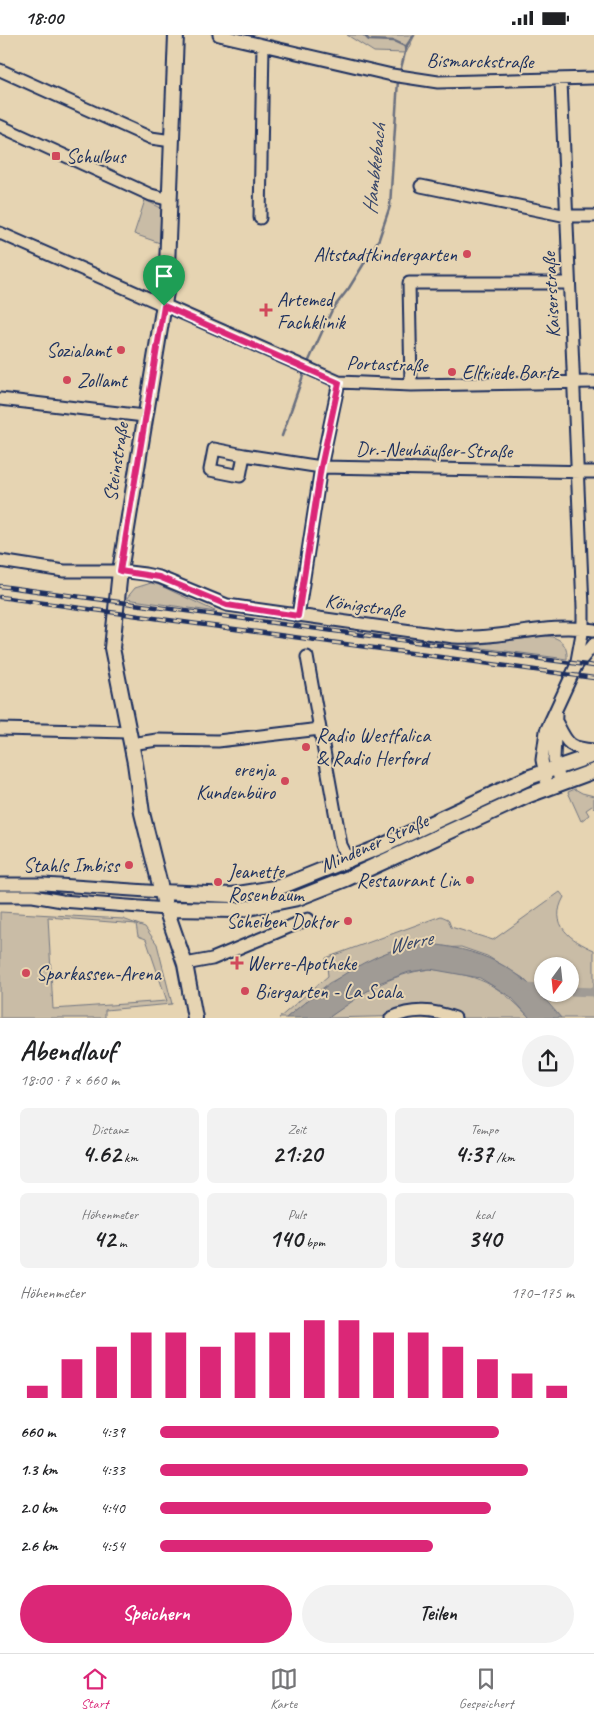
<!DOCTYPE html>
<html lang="de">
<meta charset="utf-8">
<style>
:root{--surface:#fff;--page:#f2f2f2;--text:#202124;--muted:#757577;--line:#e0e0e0;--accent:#db2777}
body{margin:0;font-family:Caveat,sans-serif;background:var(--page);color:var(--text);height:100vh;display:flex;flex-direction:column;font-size:19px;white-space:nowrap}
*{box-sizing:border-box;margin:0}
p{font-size:16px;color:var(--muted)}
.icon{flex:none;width:28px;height:28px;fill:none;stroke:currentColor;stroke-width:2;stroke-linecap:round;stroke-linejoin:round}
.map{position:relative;height:983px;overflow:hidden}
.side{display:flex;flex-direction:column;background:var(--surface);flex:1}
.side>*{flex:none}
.needle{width:32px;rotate:195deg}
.tools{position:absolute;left:534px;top:922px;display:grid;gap:10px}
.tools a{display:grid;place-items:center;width:45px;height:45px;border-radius:50%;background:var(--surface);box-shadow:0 1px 4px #0004;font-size:25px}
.pin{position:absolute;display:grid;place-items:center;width:42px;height:42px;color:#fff;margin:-51px -21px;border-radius:50% 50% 50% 0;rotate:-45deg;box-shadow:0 0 5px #0007}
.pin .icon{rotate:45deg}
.round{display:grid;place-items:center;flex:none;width:52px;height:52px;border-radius:26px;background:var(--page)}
.overview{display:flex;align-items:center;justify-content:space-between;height:85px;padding:0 20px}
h1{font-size:28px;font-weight:600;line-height:38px}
.metrics{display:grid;grid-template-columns:repeat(3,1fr);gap:8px;height:85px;padding:5px 20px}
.metrics div{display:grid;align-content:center;border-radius:8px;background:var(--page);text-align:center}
.metrics b{font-size:25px;font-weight:600}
.metrics small{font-size:14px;font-weight:400}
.metrics p{font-size:14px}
.chart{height:140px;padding:10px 20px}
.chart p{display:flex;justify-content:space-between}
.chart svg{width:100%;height:90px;margin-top:5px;stroke:var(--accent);stroke-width:6}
.button{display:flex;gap:10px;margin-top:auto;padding:10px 20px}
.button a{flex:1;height:58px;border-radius:30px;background:var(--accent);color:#fff;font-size:20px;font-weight:600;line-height:58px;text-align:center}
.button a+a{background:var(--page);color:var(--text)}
ul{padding:0 20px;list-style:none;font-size:16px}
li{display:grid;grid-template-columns:80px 60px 1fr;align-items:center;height:38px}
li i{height:12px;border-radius:6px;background:var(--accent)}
.status{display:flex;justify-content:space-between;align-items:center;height:35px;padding:0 25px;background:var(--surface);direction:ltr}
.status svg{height:14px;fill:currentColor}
.tabs{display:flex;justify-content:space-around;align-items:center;height:70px;border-top:1px solid var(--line);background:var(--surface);font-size:14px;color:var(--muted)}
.tabs a{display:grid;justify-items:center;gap:2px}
.tabs .active{color:var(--accent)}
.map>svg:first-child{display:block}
.green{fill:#c9bca6;stroke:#727682;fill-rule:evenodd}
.water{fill:#a09b95;stroke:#6b707f}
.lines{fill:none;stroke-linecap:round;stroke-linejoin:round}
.stream{stroke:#6b707f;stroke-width:2.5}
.canal{stroke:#a09b95;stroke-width:9}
.minor-casing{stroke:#1b2f5e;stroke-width:15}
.major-casing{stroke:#1b2f5e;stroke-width:18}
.minor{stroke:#e6d4b2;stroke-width:11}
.major{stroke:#e6d4b2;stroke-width:14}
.rail-casing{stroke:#1b2f5e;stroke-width:4.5}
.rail{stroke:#e6d4b2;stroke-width:2.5;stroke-dasharray:8;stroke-linecap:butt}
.route-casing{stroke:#fff;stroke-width:10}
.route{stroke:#db2777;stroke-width:6}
.poi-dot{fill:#d1495b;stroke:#e6d4b2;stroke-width:2}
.labels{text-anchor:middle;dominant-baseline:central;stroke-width:4;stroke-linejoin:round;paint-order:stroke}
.street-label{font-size:20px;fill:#1b2f5e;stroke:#e6d4b2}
.poi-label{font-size:20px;fill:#1b2f5e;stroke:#e6d4b2;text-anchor:start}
.water-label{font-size:21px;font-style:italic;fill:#364569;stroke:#e6d4b2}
</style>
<div class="status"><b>18:00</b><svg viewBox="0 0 49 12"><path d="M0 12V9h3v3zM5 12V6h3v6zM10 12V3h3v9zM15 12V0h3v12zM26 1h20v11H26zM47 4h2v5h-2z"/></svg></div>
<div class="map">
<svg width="594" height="983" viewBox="0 0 594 983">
<rect width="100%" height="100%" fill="#e6d4b2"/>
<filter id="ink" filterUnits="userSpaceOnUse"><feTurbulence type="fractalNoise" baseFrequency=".02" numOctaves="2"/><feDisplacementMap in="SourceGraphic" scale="10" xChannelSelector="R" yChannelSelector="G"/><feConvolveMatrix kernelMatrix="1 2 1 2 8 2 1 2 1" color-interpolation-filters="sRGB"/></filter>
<g filter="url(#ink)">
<path class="green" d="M347,0H415L406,18L374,17Z
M145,165L161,173L160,208L134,199Z
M151,548L159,550L217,577L126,564L135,553Z
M544,601C559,601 568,609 567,624L467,611Z
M575,754L582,758L594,761V773L592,771L586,775L589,780L581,786L568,757Z
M560,857L564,862C548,890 571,905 594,915V983H561L523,943L487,921L461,912L394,915L329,948L286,983H279L328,941L326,923L441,881L448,884L451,892L493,905ZM542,931H570V959H542Z
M0,877L123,884L145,892L157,909L172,969L105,975V983H0ZM48,882L136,889L138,901L146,904L167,966L53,974Z
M430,934C477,940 497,947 530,983H460L454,980L328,983C359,959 390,939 430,934Z"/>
<path class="water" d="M430,909C491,916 523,936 561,983H530L511,962L480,943L430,934L409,937L379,948L328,983H286C319,955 352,930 393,915C404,911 418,911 430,909Z"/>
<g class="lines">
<path class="stream" d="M364,0L369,5L394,6L407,12
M400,37L407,10L414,0
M307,330L332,275L349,253L379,204L390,171L398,45
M282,401L305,335"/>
<path class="canal" d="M525,953L542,954
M570,956L594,957"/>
<g class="minor-casing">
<path id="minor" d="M219,0L392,40L438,47L594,43
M0,35L151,103L172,106
M561,46L583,572V593L576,631
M0,91L151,160L170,165
M421,151L567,181H594
M260,183L263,10
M0,198L339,347L411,350L594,347
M411,350L409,248H568
M0,364L144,381
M214,414L244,420L240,441L210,435Z
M244,420L321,432L594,437
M0,526L64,536H120L145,539L159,542L227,570L454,602C501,605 547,587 594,595
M298,581L321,432L339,347
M307,622L341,810L349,826
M556,679L554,724L561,749
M557,688C568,710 569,713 594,715
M0,694L129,697
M131,709L157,705L218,706L320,694
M548,754L542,725L546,696L576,631L594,609
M0,849H44L162,857
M0,861H33L62,866L166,874
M185,929L212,924L308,884
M391,983C413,973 433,975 455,983"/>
</g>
<g class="major-casing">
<path id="major" d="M176,0L166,257L120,536L112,613L135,728L142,778L166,874L185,929L195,983
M162,857L232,860L280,852L382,811L530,742L594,720
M166,874L238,875L298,863L346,844L529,760L594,736"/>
</g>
<use href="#minor" class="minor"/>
<use href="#major" class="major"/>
<g class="rail-casing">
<path id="rail" d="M0,551L594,631
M0,562L594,643"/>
</g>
<use href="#rail" class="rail"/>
</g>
</g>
<g class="lines" filter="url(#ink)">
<g class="route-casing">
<path id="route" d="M164,271L339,348L321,432L298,581L227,570L159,542L120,536Z"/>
</g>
<use href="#route" class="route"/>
</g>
<g class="poi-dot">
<rect x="51" y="116" width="10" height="10" rx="2.5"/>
<circle cx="467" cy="219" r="5"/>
<path d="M263.5 267.5h5v5h5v5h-5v5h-5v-5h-5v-5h5z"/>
<circle cx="121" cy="315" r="5"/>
<circle cx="452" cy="337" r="5"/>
<circle cx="67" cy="345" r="5"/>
<circle cx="306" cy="712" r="5"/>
<circle cx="285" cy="746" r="5"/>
<circle cx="129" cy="830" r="5"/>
<circle cx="470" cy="845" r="5"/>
<circle cx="218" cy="847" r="5"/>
<circle cx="348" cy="886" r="5"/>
<path d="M234.5 920.5h5v5h5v5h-5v5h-5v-5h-5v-5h5z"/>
<circle cx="26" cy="938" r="5"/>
<circle cx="245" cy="956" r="5"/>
</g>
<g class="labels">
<g class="street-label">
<text transform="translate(480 26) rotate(1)">Bismarckstraße</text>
<text transform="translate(551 260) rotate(-93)">Kaiserstraße</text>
<text transform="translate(387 329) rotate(2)">Portastraße</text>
<text transform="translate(434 415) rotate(1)">Dr.-Neuhäußer-Straße</text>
<text transform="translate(116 427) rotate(-81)">Steinstraße</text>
<text transform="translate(365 571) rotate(8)">Königstraße</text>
<text transform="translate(374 808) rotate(-24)">Mindener Straße</text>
</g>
<g class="poi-label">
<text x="66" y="121">Schulbus</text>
<text x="457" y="219" text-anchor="end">Altstadtkindergarten</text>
<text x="277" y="264">Artemed<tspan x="277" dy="23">Fachklinik</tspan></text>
<text x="111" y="315" text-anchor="end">Sozialamt</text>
<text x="462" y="337">Elfriede Bartz</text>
<text x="77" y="345">Zollamt</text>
<text x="316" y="700">Radio Westfalica<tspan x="316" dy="23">&amp; Radio Herford</tspan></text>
<text x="275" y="734" text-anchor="end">erenja<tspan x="275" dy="23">Kundenbüro</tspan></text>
<text x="119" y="830" text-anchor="end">Stahls Imbiss</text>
<text x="228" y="836">Jeanette<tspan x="228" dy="23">Rosenbaum</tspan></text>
<text x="460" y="845" text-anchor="end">Restaurant Lin</text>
<text x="338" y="886" text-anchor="end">Scheiben Doktor</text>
<text x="247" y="928">Werre-Apotheke</text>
<text x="36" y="938">Sparkassen-Arena</text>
<text x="255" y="956">Biergarten - La Scala</text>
</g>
<g class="water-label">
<text transform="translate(374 134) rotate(-84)">Hambkebach</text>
<text transform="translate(410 907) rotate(-12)">Werre</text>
</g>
</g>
</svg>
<div class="tools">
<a><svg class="needle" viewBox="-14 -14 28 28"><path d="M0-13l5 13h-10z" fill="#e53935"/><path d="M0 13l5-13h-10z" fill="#757577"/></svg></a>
</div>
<div class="pin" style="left:164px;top:271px;background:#1e9e55"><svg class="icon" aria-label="arrive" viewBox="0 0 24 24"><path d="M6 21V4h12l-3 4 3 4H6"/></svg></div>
</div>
<section class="side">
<div class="overview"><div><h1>Abendlauf</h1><p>18:00 · 7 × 660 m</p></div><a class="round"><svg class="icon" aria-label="share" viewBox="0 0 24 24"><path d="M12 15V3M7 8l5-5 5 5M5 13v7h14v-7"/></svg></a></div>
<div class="metrics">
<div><p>Distanz</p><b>4.62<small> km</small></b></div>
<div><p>Zeit</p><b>21:20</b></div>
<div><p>Tempo</p><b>4:37<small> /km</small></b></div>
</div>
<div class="metrics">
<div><p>Höhenmeter</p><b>42<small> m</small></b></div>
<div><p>Puls</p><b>140<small> bpm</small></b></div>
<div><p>kcal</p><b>340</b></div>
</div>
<div class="chart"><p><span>Höhenmeter</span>170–175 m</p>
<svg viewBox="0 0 160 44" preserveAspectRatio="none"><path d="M5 44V38M15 44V25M25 44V19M35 44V12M45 44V12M55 44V19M65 44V12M75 44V12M85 44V6M95 44V6M105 44V12M115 44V12M125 44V19M135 44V25M145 44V32M155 44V38"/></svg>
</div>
<ul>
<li><b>660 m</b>4:39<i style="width:82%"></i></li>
<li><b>1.3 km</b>4:33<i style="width:89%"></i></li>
<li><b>2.0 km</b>4:40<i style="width:80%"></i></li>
<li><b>2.6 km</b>4:54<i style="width:66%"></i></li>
</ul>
<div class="button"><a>Speichern</a><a>Teilen</a></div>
</section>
<nav class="tabs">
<a class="active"><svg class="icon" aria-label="home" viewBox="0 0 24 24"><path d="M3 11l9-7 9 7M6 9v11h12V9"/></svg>Start</a>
<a><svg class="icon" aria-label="map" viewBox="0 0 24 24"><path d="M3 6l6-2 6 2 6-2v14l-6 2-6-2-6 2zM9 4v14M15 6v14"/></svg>Karte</a>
<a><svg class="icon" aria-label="saved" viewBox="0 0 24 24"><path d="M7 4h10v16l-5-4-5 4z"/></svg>Gespeichert</a>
</nav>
